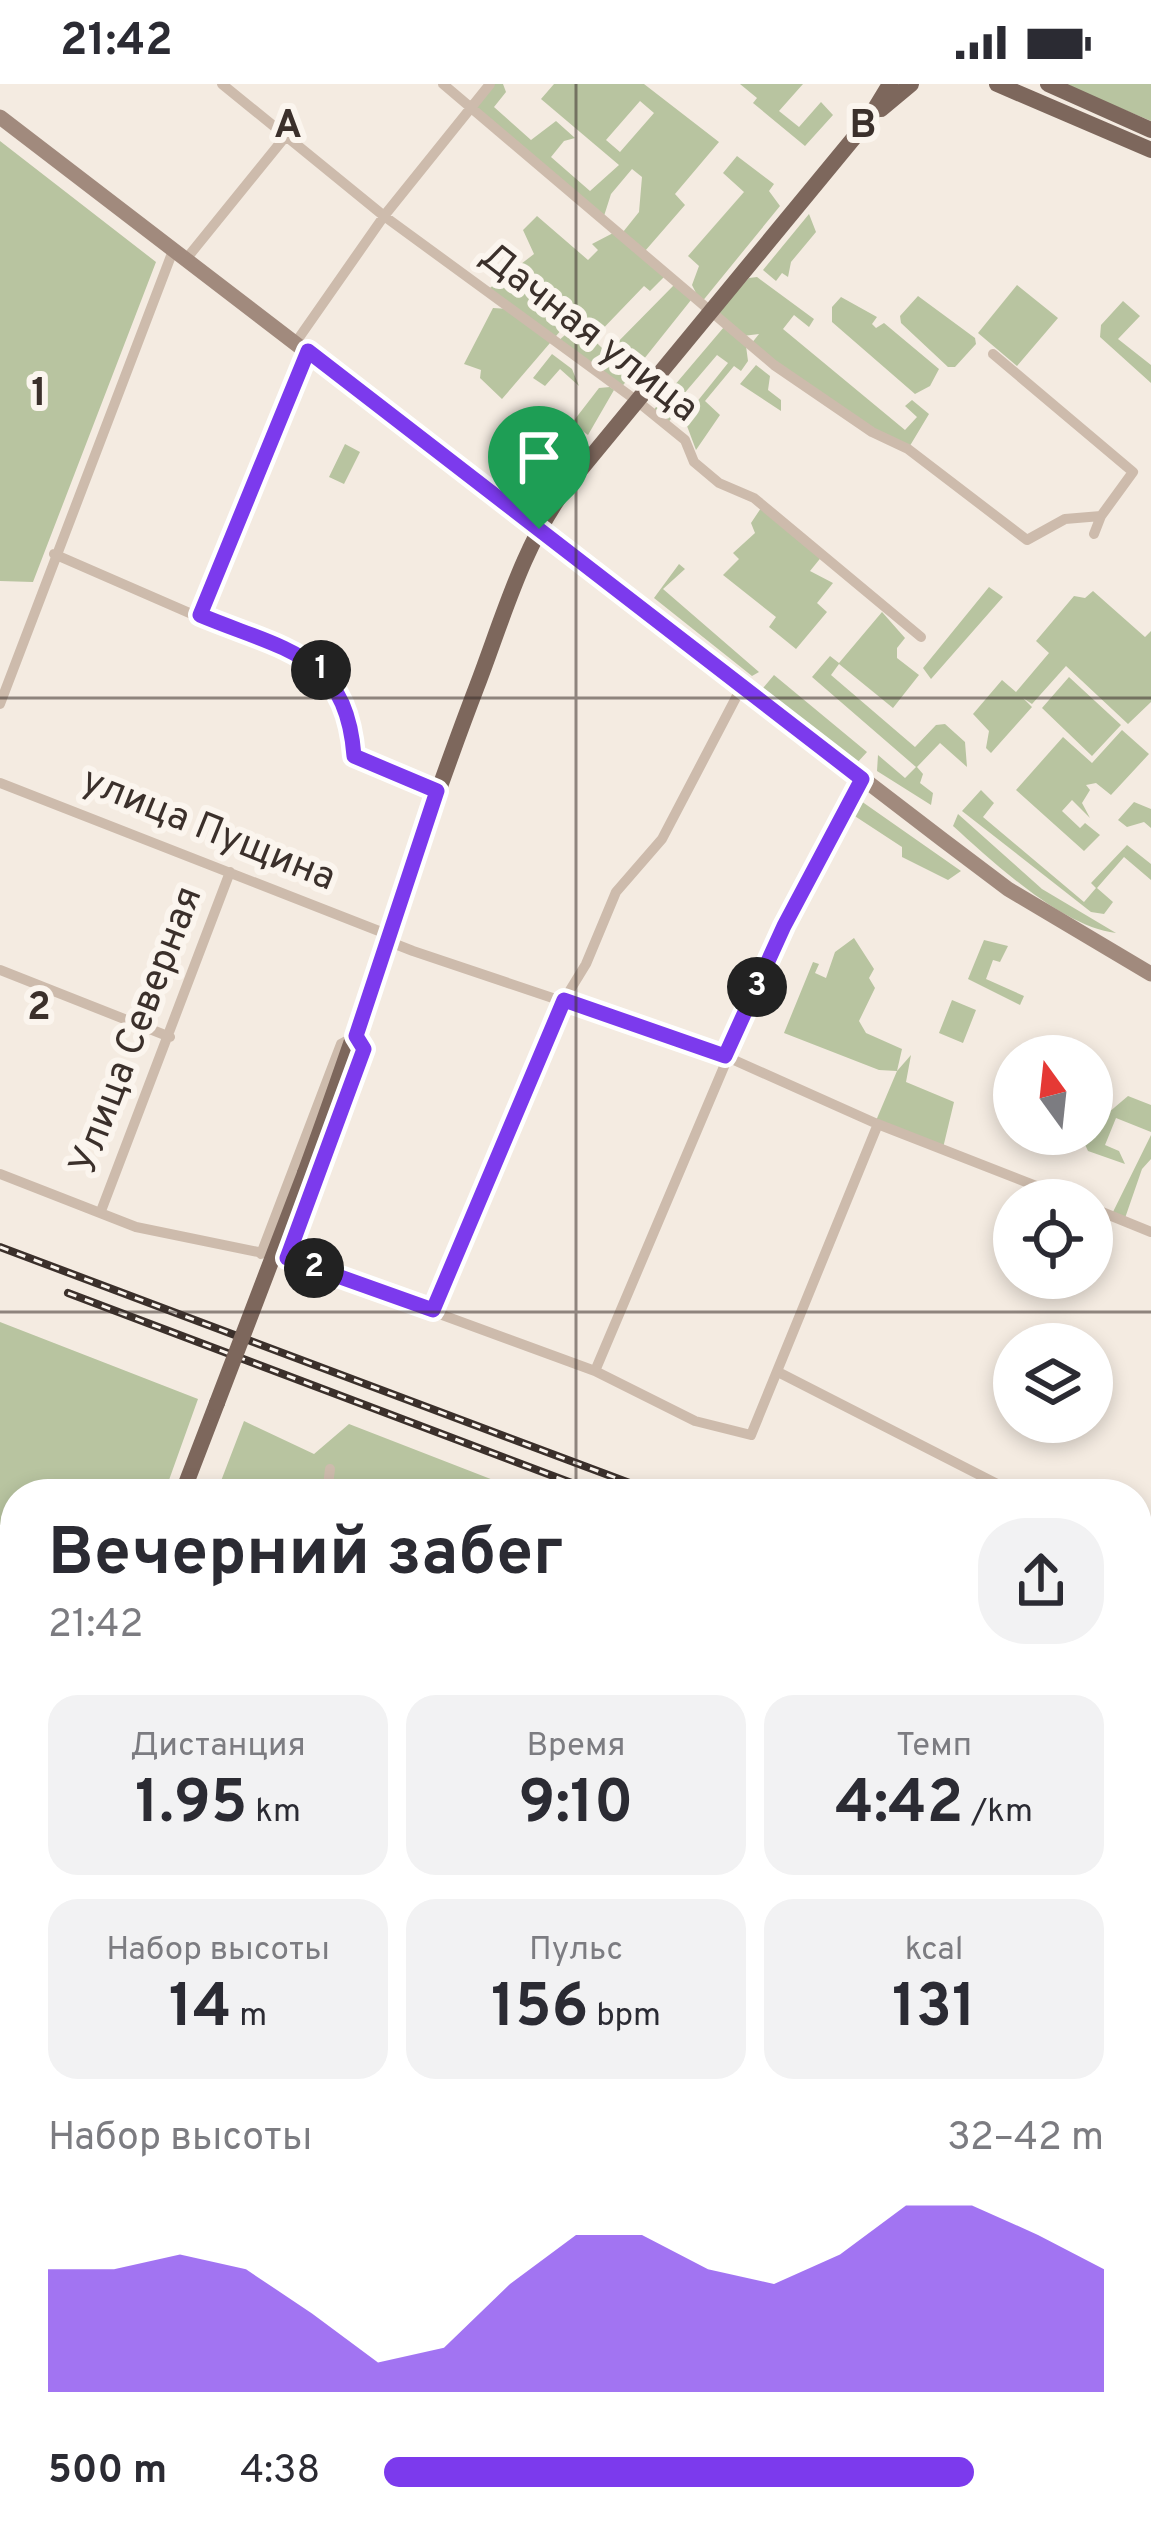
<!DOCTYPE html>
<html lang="ru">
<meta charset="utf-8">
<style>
:root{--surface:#fff;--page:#f2f2f3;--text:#2b2b33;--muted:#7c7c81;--accent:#7c3aed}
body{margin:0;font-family:Overpass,sans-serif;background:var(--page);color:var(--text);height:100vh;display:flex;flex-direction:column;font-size:45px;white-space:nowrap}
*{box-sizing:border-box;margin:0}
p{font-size:39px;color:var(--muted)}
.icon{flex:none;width:66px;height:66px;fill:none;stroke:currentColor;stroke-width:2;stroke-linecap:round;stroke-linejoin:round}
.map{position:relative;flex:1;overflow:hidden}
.sheet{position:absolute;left:0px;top:1395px;width:1152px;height:1062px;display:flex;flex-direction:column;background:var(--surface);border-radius:48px 48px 0 0;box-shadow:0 6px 18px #0003}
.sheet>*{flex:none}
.needle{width:78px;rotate:345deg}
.fabs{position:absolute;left:993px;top:951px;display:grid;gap:24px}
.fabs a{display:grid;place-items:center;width:120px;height:120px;border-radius:50%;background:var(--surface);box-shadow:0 6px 18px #0003;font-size:60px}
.pin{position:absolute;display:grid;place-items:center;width:102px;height:102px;color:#fff;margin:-123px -51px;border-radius:50% 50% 50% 0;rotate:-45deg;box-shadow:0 0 12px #0007}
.pin .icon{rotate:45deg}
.km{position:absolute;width:60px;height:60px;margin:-30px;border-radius:50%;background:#222;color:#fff;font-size:33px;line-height:60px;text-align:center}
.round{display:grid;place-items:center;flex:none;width:126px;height:126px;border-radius:48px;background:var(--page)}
.head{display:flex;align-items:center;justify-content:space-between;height:204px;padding:0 48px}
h1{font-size:66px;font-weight:700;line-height:90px}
.figures{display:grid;grid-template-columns:repeat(3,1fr);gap:18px;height:204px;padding:12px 48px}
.figures div{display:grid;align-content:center;border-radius:30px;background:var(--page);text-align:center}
.figures b{font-size:60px;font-weight:700}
.figures small{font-size:33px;font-weight:400}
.figures p{font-size:33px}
.chart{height:336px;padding:24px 48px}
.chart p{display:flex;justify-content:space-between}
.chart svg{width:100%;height:216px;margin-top:12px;fill:var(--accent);opacity:.7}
ul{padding:0 48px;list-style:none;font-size:39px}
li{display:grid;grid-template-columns:192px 144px 1fr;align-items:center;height:90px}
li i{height:30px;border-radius:15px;background:var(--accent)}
.status{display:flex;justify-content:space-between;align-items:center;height:84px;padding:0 60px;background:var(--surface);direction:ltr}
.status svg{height:33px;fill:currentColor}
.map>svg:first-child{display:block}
.green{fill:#b8c4a0;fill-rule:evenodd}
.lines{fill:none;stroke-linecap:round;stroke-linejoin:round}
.street{stroke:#cdbbac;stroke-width:10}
.secondary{stroke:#a18a7d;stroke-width:15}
.primary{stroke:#7d675c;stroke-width:16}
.rail-casing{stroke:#3b302b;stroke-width:8}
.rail{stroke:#fbf5ee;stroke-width:3;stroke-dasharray:9;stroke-linecap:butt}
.primary-bridge{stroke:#7d675c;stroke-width:16}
.route-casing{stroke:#fff;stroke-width:24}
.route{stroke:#7c3aed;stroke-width:15}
.grid{fill:none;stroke:#3b302b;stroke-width:3;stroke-opacity:0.55}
.labels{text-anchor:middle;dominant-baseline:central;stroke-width:12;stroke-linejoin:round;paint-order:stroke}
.street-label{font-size:39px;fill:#3b302b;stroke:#fbf5ee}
.grid-label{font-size:39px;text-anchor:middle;font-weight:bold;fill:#3b302b;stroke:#fbf5ee;stroke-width:12;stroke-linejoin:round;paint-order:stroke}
</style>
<div class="status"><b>21:42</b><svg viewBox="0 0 49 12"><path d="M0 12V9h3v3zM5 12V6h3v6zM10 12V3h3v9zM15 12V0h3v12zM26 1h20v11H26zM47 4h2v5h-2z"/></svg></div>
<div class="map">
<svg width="1151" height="2457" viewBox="0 0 1151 2457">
<rect width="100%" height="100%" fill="#f4ebe1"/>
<path class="green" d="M490,0H503L506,8L494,23L531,56L556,37L575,54L564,57L551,73L590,107L619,81L541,15L554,0H644L719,58L675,110L685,121L645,167L623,148L639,128L642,93L632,85L611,110L604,132L469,23ZM640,17L654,29L620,68L606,56Z
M740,0H803L779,27L799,43L821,18L833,31L805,62L753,19L757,14Z
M1063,0H1151V37Z
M0,57L156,178L33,498L0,497Z
M737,72L774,100L769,107L780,122L701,219L692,201L699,182L688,172L744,108L723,89Z
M809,130L816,148L791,178L788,193L782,189L776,197L763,186Z
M537,132L588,176L598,166L592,160L615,148L664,193L650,207L644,202L593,255L607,269L674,201L691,216L620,305L556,259L575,242L568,238L502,315L480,294L481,286L464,280L493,224L509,225L486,207L534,170L523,146Z
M757,193L814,235L809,243L794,231L783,245L905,346L917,333L905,322L912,316L929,330L908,365L872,348L751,260L759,250L743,252L716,230L749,194Z
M1017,201L1058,234L1017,282L978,249Z
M918,212L975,254L976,260L955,283H948L901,239L900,232Z
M841,213L877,233L872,240L876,244L884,239L939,285L930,302L915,310L832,238V223Z
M1123,217L1140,232L1118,255L1151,281V299L1100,253L1101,241Z
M724,243L746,262L748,277L741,287L734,282L705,317L720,331L696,366L684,334L728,279L717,271L671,325L675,330L666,341L651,329Z
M552,270L572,285L579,302L560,285L545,302L533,294Z
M756,281L770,292L768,306L781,316V327L740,300Z
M610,303L614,306L588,351L572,339L599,304Z
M345,360L360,368L344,400L329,393Z
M761,424L823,471L810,487L833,499L817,519L827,528L796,565L769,543L776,533L723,491L739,475L733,469L755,449L751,439Z
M679,480L685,485L663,505L759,588L752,592L654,514Z
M989,503L1003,513L931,595L923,584Z
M1093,507L1145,553L1151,547V618L1128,640L1066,582L1032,620L1023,614L1032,623L991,669L986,664L989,647L973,630L1002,596L1016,608L1049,569L1036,557L1074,512L1085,514Z
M882,528L905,554L897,564V574L919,591L893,624L839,580L831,591L915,663L936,641L945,640L965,658L967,683L940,659L917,683L923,690L920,699L933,709L931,721L877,687L878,671L905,694L916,683L812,593L830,572L839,579Z
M774,591L867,668L856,680L758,610Z
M1069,593L1121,641L1092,672L1042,624Z
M1122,646L1149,670L1111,711L1096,699L1086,701L1090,706L1082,719L1090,734L1072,716L1062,727L1080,744L1085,739L1100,751L1084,767L1016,706L1063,653L1092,679Z
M981,706L994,719L983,733L1084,818L1096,804L1091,799L1127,761L1151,780V796L1124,773L1097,804L1113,818L1104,830L1091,828L962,727Z
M851,710L961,787L948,796L902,773V763L844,725Z
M1134,718L1151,725V744L1144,738L1127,743L1118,736Z
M958,730L1042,805L1116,849C1062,843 993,778 953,742Z
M854,854L874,885L869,894L875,904L859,937L866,949L902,965L897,987L911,971L906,998L954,1018L943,1064L875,1039L897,987L879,986L784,949L813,878L819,880L815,889L826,894L835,868Z
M984,856L1008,862L1000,878L993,876L986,895L1024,912L1020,921L968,895Z
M952,916L976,926L963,959L939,949Z
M1128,1012L1151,1021V1048L1116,1034L1105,1061L1119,1067L1125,1080L1088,1067L1080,1050H1092L1101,1031L1095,1027L1108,1029Z
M1151,1051V1075L1142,1085L1124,1137L1111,1132Z
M0,1238L198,1315L164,1410H15V1688L0,1678Z
M244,1337L314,1370L349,1340L529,1410H216Z
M1137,2220L1151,2226V2360L1137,2362Z
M824,2442H918L935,2457H816Z"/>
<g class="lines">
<path class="street" d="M222,0L384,132L637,317L685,356L694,378L719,399L754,414L921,553
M443,0L774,281L872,348L908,365L1027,456L1065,435L1101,432L1094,450
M187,174L285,53
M296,258L384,132L490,0
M993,270L1133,388L1101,432
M54,470L325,588L346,620L354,672L437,707
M200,531L307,267
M0,620L174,164
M0,699L384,849L390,858L413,867L725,972L875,1039L1072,1116
M0,886L170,953
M0,1090L136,1143L287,1174L595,1287L695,1337L751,1351L878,1040
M1092,1124L1151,1148
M101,1127L230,788
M261,1170L341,960L356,952L364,965L287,1174
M433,1226L564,916L586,880L616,808L662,755L741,604
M595,1287L784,841L862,695
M778,1288L1017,1410
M327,1410L330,1385
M0,1532L15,1545
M0,2070L15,2037
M0,2164L15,2170
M0,2311L15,2319
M0,2386L15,2358
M600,2445L629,2457
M127,2457L133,2442
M273,2457L276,2442
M424,2457L430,2442"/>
<path class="secondary" d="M0,33L943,756L1008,805L1151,890
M1137,2001L1151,1999
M794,2457L798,2442"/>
<path class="primary" d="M997,0L1151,66
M1048,0L1151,46
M881,25L911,0
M305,1089C365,927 415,763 477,602C503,534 523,461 567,402L867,38L890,0
M182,1410L217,1319
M0,1880L15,1841"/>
<g class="rail-casing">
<path id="rail" d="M0,1163L659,1410
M68,1209L601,1410
M1137,1588L1151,1593
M1137,1612L1151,1617"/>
</g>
<use href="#rail" class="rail"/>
<path class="primary-bridge" d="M217,1319L305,1089"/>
</g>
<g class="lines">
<g class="route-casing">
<path id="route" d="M308,267L862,695L784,842L725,972L564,916L433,1226L287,1174L364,965L356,952L437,707L354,672C346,569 283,566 200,531Z"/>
</g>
<use href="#route" class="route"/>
</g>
<path class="grid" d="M576,0V1410M0,614H1151M0,1228H1151M0,1843H15M1137,1843H1151M576,2442V2457"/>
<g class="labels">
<g class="street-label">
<text transform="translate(588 250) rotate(38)">Дачная улица</text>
<text transform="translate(208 747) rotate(22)">улица Пущина</text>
<text transform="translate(138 947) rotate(-69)">Улица Северная</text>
</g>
</g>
<g class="grid-label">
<text x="288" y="53">A</text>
<text x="863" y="53">B</text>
<text x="39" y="321">1</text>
<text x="39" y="935">2</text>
</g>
</svg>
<div class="fabs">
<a><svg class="needle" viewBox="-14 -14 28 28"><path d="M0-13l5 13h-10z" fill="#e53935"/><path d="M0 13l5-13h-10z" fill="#7c7c81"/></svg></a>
<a><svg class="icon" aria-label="locate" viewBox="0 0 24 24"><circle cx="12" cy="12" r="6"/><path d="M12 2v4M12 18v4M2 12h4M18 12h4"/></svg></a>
<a><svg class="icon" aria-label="layers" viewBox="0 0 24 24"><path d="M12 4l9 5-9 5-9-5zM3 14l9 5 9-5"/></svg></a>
</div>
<div class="pin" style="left:539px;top:445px;background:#1e9e55"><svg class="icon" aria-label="arrive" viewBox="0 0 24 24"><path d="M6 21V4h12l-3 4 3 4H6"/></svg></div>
<b class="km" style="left:321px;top:586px">1</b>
<b class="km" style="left:314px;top:1184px">2</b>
<b class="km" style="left:757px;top:903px">3</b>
<section class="sheet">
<div class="head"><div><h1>Вечерний забег</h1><p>21:42</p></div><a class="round"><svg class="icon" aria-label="share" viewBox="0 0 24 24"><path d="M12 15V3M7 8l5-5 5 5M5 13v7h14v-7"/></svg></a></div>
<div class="figures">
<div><p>Дистанция</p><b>1.95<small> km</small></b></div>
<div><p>Время</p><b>9:10</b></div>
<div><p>Темп</p><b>4:42<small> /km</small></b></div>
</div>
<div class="figures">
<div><p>Набор высоты</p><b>14<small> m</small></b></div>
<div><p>Пульс</p><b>156<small> bpm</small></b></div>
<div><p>kcal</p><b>131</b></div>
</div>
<div class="chart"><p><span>Набор высоты</span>32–42 m</p>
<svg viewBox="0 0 160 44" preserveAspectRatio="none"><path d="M0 44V19L10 19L20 16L30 19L40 28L50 38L60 35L70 22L80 12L90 12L100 19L110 22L120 16L130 6L140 6L150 12L160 19V44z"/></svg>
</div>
<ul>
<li><b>500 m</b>4:38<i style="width:82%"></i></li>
</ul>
</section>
</div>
